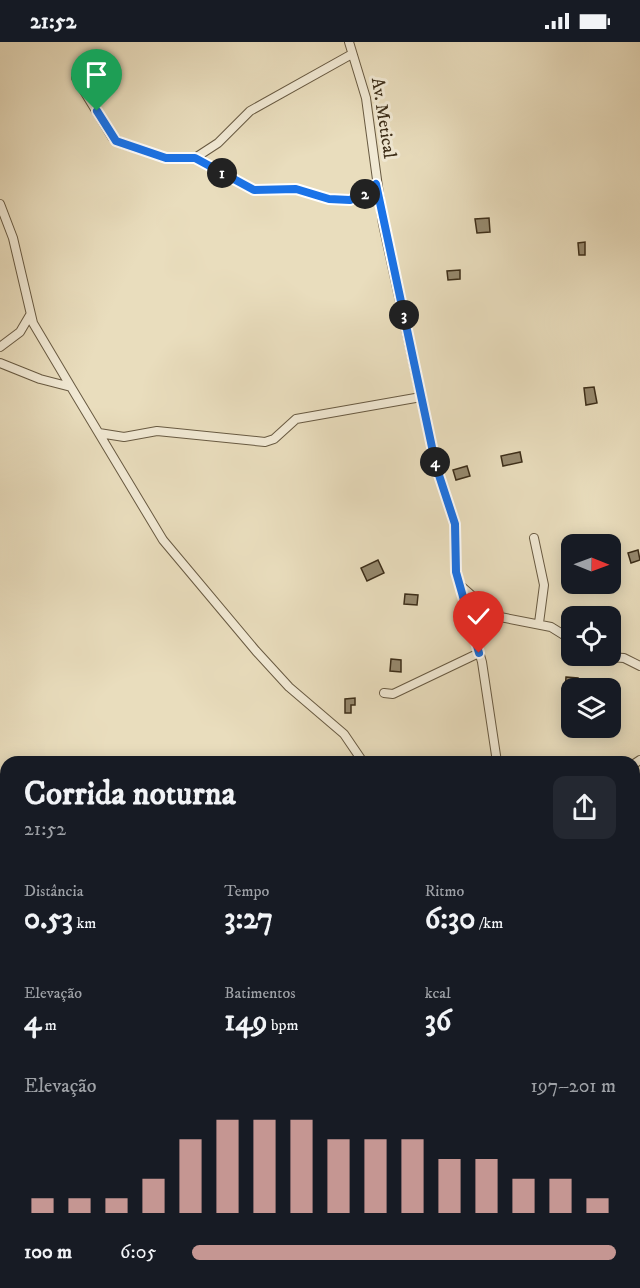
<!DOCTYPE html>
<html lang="pt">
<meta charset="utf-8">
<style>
:root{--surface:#171b24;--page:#242831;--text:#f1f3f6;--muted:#9ea1a6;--accent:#c59692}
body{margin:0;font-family:"IM FELL DW Pica",serif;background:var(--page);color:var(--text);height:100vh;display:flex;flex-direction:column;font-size:22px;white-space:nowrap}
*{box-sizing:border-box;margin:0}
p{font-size:20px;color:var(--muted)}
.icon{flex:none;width:33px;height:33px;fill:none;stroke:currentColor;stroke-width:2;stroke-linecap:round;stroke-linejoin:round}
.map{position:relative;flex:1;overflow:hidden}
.drawer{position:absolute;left:0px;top:714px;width:640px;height:532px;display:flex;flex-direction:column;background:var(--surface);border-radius:18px 18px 0 0;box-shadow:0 3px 15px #0003}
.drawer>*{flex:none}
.needle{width:39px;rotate:91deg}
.controls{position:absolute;left:561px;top:492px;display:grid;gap:12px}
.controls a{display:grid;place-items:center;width:60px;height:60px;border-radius:12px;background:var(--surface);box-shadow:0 3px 15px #0003;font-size:30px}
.pin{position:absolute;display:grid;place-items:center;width:51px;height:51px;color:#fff;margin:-62px -26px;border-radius:50% 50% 50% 0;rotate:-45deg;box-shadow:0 0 6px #0007}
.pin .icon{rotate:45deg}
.km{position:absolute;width:30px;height:30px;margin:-15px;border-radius:50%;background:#222;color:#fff;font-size:16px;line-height:30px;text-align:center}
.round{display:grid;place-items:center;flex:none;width:63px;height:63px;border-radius:12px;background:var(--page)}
.head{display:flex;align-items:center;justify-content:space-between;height:102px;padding:0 24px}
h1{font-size:33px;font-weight:700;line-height:45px}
.metrics{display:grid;grid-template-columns:repeat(3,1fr);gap:9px;height:102px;padding:6px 24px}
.metrics div{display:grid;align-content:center}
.metrics b{font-size:30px;font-weight:700}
.metrics small{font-size:16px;font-weight:400}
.metrics p{font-size:16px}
.chart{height:168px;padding:12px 24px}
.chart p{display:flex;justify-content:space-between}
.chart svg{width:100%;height:108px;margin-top:6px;stroke:var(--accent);stroke-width:6}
ul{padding:0 24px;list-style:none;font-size:20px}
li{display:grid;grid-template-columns:96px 72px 1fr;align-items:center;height:45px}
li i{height:15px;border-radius:8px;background:var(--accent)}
.status{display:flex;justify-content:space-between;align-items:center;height:42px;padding:0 30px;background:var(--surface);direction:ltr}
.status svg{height:16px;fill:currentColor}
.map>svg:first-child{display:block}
.building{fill:#96896e;stroke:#3d2e19;stroke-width:1.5}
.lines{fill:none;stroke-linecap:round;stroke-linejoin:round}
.street-casing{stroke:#685a42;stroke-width:10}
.street{stroke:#f1e9d4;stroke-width:8}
.route-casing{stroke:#fff;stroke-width:12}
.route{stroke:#1a73e8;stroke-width:8}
.labels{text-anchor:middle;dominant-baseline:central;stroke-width:6;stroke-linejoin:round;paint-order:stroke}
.street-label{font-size:18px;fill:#3d2e19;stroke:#f1e9d4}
</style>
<div class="status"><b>21:52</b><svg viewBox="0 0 49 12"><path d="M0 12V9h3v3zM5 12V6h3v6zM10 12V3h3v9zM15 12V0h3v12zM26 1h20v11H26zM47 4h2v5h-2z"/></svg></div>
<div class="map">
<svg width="640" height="1246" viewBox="0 0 640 1246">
<rect width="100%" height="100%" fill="#e9ddbd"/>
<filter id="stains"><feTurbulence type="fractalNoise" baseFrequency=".00333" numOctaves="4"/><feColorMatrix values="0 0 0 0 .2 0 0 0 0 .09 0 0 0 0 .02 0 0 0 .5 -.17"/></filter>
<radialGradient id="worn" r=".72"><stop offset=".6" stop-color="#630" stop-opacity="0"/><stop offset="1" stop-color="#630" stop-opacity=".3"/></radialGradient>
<path class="building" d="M489,176L490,190L477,191L475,177Z
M585,200V213H579L578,201Z
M460,228V237L448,238L447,229Z
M594,345L597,361L586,363L584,346Z
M520,410L522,420L503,424L501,414Z
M467,424L470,434L456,438L453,428Z
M638,508L640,518L631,521L628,511Z
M378,518L384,531L367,539L361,526Z
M405,552L418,553L417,563L404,562Z
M391,617L401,618V630L390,629Z
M566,635L578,636L577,646H572V650H565Z
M355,656V663H351V671H345V657Z
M634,1119H640V1134H634Z"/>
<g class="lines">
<g class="street-casing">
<path id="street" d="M349,0L366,56L383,182L436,424L455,482L456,529L482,620L497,720
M76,36L112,95L123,102L166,116H195L254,148L296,147L329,157L350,158L368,150L377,142
M195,116L218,101L250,69L352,12
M0,162L13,196L33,281L71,345
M0,305L20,290L30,273
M0,321L40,337L71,345L163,498L256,609L289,645L344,692L363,720
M99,391L124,395L157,389L265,400L274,397L296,377L421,355
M534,496L544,543L539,581
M461,544L495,574L551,585L572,598
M468,576L495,574
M595,614L624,616L640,624
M384,651L393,652L479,611
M634,722L640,718
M0,999L6,1002
M634,1041L640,1046
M112,1240L113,1246
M602,1240L603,1246"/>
</g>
<use href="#street" class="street"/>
</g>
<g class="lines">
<g class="route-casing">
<path id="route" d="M97,69L116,99L166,116H195L254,148L296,147L329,157L350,158L368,150L376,142L436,424L455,482L456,530L479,611"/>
</g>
<use href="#route" class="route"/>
</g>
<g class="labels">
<g class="street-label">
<text transform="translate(383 76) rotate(81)">Av. Metical</text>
</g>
</g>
<rect width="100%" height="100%" filter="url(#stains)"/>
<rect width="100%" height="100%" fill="url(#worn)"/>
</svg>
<div class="controls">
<a><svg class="needle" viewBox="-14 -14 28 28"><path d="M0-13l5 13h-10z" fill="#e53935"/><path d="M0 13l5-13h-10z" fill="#9ea1a6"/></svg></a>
<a><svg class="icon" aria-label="locate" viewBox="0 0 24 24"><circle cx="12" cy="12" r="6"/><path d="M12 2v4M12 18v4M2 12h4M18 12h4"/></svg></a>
<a><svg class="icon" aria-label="layers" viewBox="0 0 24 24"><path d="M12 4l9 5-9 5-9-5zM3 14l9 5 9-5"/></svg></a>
</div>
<div class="pin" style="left:97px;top:69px;background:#1e9e55"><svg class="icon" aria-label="arrive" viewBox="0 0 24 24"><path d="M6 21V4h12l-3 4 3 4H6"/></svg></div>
<div class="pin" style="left:479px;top:611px;background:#d93025"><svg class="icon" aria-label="check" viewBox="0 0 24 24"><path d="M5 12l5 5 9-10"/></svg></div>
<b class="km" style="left:222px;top:131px">1</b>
<b class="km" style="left:365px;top:152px">2</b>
<b class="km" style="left:404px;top:273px">3</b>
<b class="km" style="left:435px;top:420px">4</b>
<section class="drawer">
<div class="head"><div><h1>Corrida noturna</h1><p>21:52</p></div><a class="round"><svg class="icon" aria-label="share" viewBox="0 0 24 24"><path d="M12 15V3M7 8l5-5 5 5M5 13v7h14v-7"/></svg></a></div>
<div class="metrics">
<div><p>Distância</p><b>0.53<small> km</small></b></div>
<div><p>Tempo</p><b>3:27</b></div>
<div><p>Ritmo</p><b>6:30<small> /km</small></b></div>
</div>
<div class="metrics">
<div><p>Elevação</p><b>4<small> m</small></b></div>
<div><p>Batimentos</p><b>149<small> bpm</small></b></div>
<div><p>kcal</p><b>36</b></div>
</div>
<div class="chart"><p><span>Elevação</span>197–201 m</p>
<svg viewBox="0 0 160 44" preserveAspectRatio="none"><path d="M5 44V38M15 44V38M25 44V38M35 44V30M45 44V14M55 44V6M65 44V6M75 44V6M85 44V14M95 44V14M105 44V14M115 44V22M125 44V22M135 44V30M145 44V30M155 44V38"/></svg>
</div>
<ul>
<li><b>100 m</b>6:05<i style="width:100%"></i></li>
</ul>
</section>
</div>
